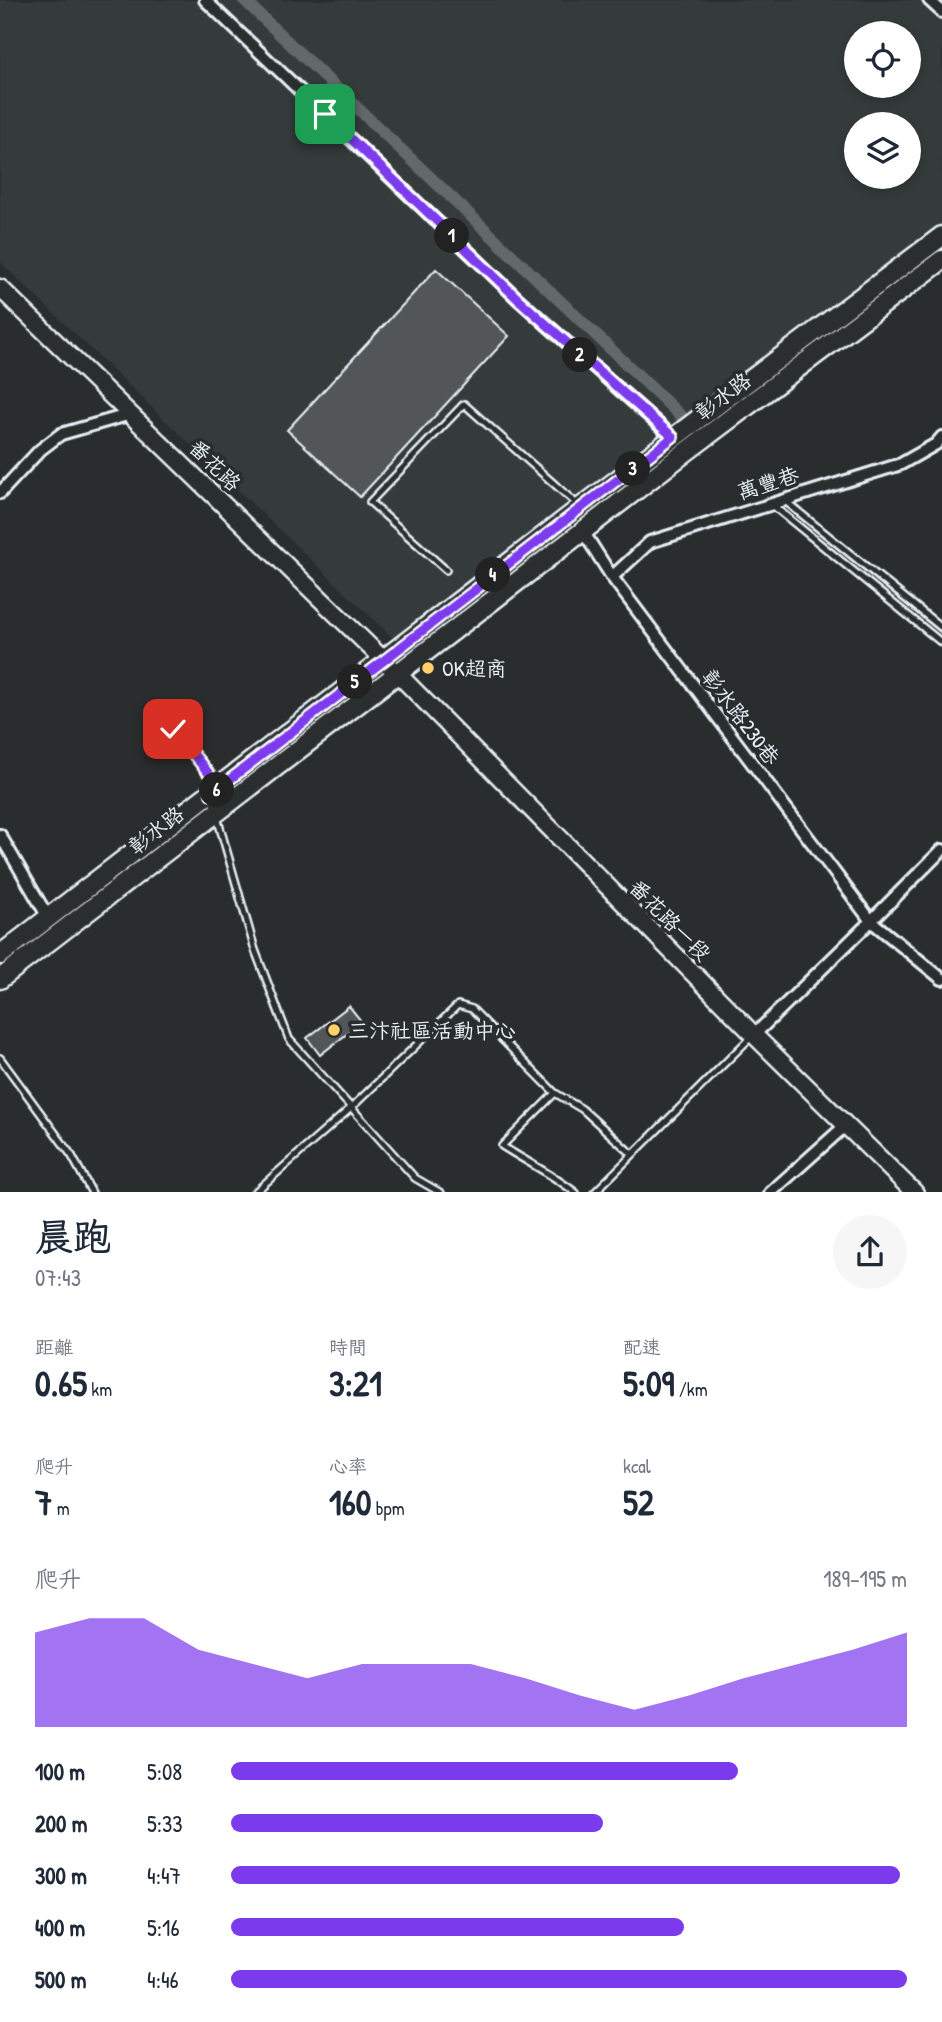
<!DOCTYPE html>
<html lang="zh-TW">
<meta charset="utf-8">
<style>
:root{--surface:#fff;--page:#f6f6f7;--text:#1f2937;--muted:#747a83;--accent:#7c3aed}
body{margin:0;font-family:"Patrick Hand","LXGW WenKai TC",sans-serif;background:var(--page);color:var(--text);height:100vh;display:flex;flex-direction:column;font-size:26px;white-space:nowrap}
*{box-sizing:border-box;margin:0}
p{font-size:23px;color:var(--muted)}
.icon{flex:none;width:38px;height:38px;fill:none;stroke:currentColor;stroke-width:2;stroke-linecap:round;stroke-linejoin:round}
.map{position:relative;height:1192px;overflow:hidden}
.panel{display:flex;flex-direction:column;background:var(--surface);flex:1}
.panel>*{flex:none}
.tools{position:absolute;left:844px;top:21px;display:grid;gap:14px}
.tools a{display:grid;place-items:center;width:77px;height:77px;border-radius:50%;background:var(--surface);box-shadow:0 4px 10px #0003;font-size:35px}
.pin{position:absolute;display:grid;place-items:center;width:60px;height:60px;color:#fff;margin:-30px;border-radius:14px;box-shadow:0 4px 10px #0006}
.km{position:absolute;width:35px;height:35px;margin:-18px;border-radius:50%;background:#222;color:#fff;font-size:19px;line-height:35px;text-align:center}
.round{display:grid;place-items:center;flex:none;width:74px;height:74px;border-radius:37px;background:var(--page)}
.summary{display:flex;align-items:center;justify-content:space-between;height:119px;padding:0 35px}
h1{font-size:38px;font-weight:700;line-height:52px}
.stats{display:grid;grid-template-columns:repeat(3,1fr);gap:10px;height:119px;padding:7px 35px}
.stats div{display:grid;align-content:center}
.stats b{font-size:35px;font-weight:700}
.stats small{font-size:19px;font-weight:400}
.stats p{font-size:19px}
.chart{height:196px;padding:14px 35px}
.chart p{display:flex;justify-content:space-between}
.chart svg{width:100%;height:126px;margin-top:7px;fill:var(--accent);opacity:.7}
ul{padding:0 35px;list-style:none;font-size:23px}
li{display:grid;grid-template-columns:112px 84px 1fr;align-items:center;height:52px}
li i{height:18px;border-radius:9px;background:var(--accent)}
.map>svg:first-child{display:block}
.built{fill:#363a3b;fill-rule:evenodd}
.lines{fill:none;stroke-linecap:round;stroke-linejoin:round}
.stream{stroke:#989fa3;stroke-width:3.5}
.canal{stroke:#63686b;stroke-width:12}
.building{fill:#535759;stroke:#e8f1f8;stroke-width:2}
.service-casing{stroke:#e8f1f8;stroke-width:10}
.minor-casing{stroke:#e8f1f8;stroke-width:16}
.secondary-casing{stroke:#e8f1f8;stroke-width:21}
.primary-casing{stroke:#e8f1f8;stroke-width:23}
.service{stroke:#2a2d2e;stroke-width:5}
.minor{stroke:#2a2d2e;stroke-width:10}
.secondary{stroke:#2a2d2e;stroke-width:16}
.primary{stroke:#2a2d2e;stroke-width:18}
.route-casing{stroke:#fff;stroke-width:14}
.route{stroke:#7c3aed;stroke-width:9}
.poi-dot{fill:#ffd166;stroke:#2a2d2e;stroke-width:2.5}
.labels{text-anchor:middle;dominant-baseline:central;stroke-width:7;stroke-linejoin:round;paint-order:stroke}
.street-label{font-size:21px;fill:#e8f1f8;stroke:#2a2d2e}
.poi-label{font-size:21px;fill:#e8f1f8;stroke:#2a2d2e;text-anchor:start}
</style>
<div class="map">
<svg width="942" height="1193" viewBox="0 0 942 1193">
<rect width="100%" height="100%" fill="#2a2d2e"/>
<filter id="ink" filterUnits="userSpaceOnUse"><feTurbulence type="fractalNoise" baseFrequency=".0143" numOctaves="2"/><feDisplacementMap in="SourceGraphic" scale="14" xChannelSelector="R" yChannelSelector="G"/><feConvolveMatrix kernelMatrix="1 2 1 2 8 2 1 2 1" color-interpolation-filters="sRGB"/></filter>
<g filter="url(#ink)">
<path class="built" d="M0,0H942V229L397,642L0,262ZM856,33H908V86H856ZM856,124H908V177H856Z"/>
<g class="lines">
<path class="stream" d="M791,510L942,633"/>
<path class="canal" d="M244,0L682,417"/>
</g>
<path class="building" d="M436,269L509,336L360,497L287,430Z
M349,1006L362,1022L320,1055L307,1038Z"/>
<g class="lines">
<g class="service-casing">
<path id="service" d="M784,500L942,628
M771,504L942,643
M446,570L370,502L464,404L578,505
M173,729L210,775L211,786
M211,796L255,950L289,1039L415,1178L441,1193
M0,1058L72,1156L92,1193
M555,1093L502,1146C527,1162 552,1174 576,1193
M254,1193L352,1107L458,1005L472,1009L555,1093L582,1109L632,1154
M594,1193L751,1037"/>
</g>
<g class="minor-casing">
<path id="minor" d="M205,0L518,299L675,439
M929,0L942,12
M0,493L40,450L61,434L131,414
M584,533L612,577L871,921L754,1035
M612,577L650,542L901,464L936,444L942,437
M0,835L49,919
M942,850L871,921L942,979
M770,1193L846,1125"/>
</g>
<g class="secondary-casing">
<path id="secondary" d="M0,288L398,674L754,1035L915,1193"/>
</g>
<g class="primary-casing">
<path id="primary" d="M0,955L580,508L942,236
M0,979L687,451L942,260"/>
</g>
<use href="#service" class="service"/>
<use href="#minor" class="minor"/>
<use href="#secondary" class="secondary"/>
<use href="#primary" class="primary"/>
</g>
</g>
<g class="lines" filter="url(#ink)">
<g class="route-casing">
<path id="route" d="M173,729L210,775L211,794L673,437L518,299L325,114"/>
</g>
<use href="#route" class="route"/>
</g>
<g class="poi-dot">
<circle cx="428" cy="668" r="7"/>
<circle cx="334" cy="1030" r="7"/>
</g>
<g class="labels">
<g class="street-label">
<text transform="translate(723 396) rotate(-37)">彰水路</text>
<text transform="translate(215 465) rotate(44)">番花路</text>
<text transform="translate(768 483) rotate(-18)">萬豐巷</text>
<text transform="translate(741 717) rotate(53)">彰水路230巷</text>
<text transform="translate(156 830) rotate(-38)">彰水路</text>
<text transform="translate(670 920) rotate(45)">番花路一段</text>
</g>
<g class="poi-label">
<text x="442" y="668">OK超商</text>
<text x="348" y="1030">三汴社區活動中心</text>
</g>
</g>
</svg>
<div class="tools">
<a><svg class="icon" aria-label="locate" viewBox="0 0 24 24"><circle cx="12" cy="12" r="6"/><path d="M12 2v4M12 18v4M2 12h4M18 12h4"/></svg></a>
<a><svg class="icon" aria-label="layers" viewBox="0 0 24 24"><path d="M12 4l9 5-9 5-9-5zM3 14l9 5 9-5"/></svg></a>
</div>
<div class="pin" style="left:325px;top:114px;background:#1e9e55"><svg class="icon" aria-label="arrive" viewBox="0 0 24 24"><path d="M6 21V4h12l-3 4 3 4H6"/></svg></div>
<div class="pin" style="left:173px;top:729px;background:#d93025"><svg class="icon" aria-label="check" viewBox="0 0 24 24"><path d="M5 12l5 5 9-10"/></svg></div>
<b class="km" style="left:452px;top:236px">1</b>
<b class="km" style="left:580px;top:355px">2</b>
<b class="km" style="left:633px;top:469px">3</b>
<b class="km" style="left:493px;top:575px">4</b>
<b class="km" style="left:355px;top:682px">5</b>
<b class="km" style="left:217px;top:790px">6</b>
</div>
<section class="panel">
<div class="summary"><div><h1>晨跑</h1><p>07:43</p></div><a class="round"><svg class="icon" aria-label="share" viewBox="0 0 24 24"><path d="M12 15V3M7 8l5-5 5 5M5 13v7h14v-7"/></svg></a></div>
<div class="stats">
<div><p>距離</p><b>0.65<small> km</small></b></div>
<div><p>時間</p><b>3:21</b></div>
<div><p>配速</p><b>5:09<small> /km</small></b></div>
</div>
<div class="stats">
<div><p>爬升</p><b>7<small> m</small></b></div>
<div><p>心率</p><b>160<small> bpm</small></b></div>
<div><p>kcal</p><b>52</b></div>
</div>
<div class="chart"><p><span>爬升</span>189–195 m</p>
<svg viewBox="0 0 160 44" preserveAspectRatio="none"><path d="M0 44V11L10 6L20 6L30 17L40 22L50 27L60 22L70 22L80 22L90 27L100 33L110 38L120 33L130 27L140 22L150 17L160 11V44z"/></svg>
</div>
<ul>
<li><b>100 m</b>5:08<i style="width:75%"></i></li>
<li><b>200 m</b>5:33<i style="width:55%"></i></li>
<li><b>300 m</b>4:47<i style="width:99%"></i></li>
<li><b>400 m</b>5:16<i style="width:67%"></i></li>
<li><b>500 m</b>4:46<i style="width:100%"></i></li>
</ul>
</section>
